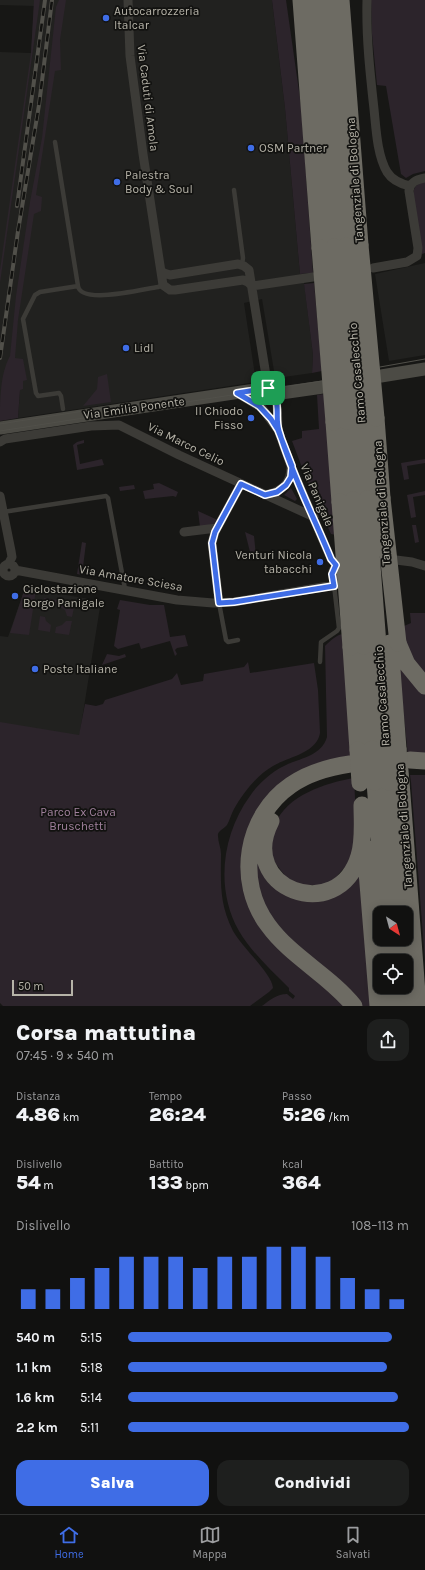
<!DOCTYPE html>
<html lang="it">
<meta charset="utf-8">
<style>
:root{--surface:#111110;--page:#1e1f1e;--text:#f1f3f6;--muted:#9c9d9f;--line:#303130;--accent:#3f6de6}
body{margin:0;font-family:Karla,sans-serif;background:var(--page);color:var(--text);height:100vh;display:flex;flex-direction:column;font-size:15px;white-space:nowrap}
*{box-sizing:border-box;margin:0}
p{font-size:13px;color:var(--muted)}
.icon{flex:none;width:22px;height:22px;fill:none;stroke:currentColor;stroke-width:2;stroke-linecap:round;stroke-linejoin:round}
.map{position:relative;height:1006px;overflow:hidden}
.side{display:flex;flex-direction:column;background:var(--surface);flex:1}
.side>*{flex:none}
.needle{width:26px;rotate:144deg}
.tools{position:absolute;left:373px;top:906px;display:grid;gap:8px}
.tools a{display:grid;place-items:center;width:40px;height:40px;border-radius:8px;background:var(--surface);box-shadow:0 2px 10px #0003,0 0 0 1px var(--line);font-size:20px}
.scale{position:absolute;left:12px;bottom:10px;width:61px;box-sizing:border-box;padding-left:4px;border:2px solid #b6b3a8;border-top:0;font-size:11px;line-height:14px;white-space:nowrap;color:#b6b3a8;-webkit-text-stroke:3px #121210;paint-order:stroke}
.pin{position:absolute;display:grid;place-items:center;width:34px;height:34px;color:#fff;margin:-17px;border-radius:8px;box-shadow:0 2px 6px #0006}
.round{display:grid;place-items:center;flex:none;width:42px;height:42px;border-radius:12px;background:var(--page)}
.headline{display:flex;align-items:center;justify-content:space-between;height:68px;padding:0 16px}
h1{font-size:22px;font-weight:800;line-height:30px}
.stats{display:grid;grid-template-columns:repeat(3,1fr);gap:6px;height:68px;padding:4px 16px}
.stats div{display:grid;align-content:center}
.stats b{font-size:20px;font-weight:800}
.stats small{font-size:11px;font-weight:400}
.stats p{font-size:11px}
.chart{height:112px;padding:8px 16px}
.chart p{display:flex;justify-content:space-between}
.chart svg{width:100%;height:72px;margin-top:4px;stroke:var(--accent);stroke-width:6}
.primary-button{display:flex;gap:8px;margin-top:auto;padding:8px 16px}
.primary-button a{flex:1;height:46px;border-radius:12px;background:var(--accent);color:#fff;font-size:16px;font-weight:800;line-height:46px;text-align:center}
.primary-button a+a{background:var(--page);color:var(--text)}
ul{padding:0 16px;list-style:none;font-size:13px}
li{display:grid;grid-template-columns:64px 48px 1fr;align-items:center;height:30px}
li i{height:10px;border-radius:5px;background:var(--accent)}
.tab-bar{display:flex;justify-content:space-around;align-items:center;height:56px;border-top:1px solid var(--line);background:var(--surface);font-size:11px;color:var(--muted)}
.tab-bar a{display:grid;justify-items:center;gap:2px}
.tab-bar .current{color:var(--accent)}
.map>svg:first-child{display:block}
.built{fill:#21211f}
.green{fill:#2c242b}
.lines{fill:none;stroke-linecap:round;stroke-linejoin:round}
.service{stroke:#3c3b37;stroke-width:4.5}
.minor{stroke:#3c3b37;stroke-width:9}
.secondary{stroke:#4c4b45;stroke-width:13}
.motorway{stroke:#6d6b63;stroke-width:17}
.tram{stroke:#51504a;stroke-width:1}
.rail-casing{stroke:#51504a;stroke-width:4}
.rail{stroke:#121210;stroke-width:2.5;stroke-dasharray:8;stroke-linecap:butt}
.motorway-bridge{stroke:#6d6b63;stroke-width:17}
.route-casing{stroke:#fff;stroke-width:8}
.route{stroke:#3f6de6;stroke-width:5}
.poi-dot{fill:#3f6de6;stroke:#121210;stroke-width:1.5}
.labels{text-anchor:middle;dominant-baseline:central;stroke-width:3.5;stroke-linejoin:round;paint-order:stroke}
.poi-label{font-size:12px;fill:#b6b3a8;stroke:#121210;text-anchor:start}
.street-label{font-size:12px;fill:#b6b3a8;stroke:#121210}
.park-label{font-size:12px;fill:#a0809c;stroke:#121210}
</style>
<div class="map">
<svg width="425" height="1006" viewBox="0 0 425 1006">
<rect width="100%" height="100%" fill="#171715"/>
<path class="built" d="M0,0H272L285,108L300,274H303L313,355L312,373L277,378L275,377L262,299L244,303L256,382L18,418L20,390L0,418V52L31,53L34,6L0,5Z
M425,263V355L389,361L375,274Z
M25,588L101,601L79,738L0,728V636L8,637Z"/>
<path class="green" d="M34,0H40L0,283V270L31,53Z
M59,0H66L60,40L61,70L55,71L36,195L42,197L41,211L34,214L18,320L15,358L23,359L27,380L23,381V389L20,390L18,418L0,421C0,400 0,374 10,356L16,296L30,202L42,138L56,7Z
M272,0H286L301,105L313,273L300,274L285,108Z
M371,0H425V171L413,174L406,178L401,174L386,86L377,85L372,34Z
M425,181V253L422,254L413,195C414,186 416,185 425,181Z
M314,283L322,371L312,373L313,355L304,284Z
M107,374L111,402L83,406L97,389L98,377Z
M324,394L336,535L331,534L312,494L292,441L302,438V431L319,429L317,395Z
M84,440V443L77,445L80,464L102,459L104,465L77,470L73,445L77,442Z
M425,459V463L407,466L409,479L404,480L401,463Z
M159,483L178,492L176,497L173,496L145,499L143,491L154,489L153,484Z
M134,485L135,489L120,491L119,487Z
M291,488L297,499L295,501L284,495Z
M425,491V495L413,497L416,517L411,518L407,495Z
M198,511L220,521L218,523L200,527Z
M412,525H416L419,542L415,543Z
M245,532L254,536L256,556L247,557V554L250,552Z
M82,542L86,543L82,575L77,574Z
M25,588L36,590L29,635L10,633Z
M44,598L57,600L55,606L49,608L46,612L41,611Z
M120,600L150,605H164L170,637L185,635L188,646L177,648L175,650L177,654L175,656L170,641L141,649L139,643L118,649L114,646L120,610L117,609Z
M61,601L75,603L72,617L67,616L65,610L60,607Z
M410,613H425V681L407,657L404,626L411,623Z
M40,616L45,617L46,621L51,625L50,632L38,630Z
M66,621H72L69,635L55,633L56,627L62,625Z
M343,634L352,760L281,786L246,894L346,1006H262C270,1000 277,994 287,994L293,999L295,996L289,991V988C271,970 252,953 239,931C215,889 222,834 250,796C255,788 263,780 271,774C275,771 279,768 284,766C299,758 321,757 327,737L325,646C330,641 336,635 343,634Z
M107,654L119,656L125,654L126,657L102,665Z
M248,662L250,673L314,663L318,690L320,733C317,753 288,757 273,766C257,775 243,793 234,809C231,814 230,820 227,825C224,829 217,831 218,836C218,842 221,848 221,854C221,885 219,902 233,931C242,947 272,974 273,988L269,992L250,1006H3L0,1003V722L79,735L85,704L96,706L103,704L105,700L172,679L177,673L181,685L203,681L204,674L244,667Z
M399,668L425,693V756H408Z
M410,775H425V961L411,782Z
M354,778L357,837L353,858L329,885H292L270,856C272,846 272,835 275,825C286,795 326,783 354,778Z
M257,845L291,894L359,871L371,1006H360L276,928L256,890Z"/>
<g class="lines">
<path class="service" d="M55,142L78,286
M234,190L243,258L242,265
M63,409L61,396L59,393L38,396L36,393L23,319L35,295L40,292L78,286C81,305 143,289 158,287L164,285
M3,512L106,496L108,498L125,589
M219,603L226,640L228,642L238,640
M320,662L321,642L337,631L339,628L334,585"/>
<path class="minor" d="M128,0L130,56L143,154L163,285L170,290H175L243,280L248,282L252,286
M367,0C366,37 370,73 374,109C376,128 377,155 387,172C392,180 401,184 410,186
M373,268L407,262L417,256L418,248L409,191C410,182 416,180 425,178
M161,271L164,273L170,275L238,264L244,266L249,270L268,388C280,400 277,415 278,430
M252,286L313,277
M237,393L262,408L278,430L291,466L331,559L338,566
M0,442L5,439L91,426L119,425L179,455L314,517
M265,495C281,492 291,484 291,467
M0,496L11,551L12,557L9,563
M184,532L217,528
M396,560L412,562L425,566
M3 570a6 6 0 1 1 12 0a6 6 0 1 1-12 0Z
M15,570L177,600L213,603L234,602L334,585L333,571L336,565
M219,603L212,543L215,532L241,484"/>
<path class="secondary" d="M381,376L425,369
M0,428L268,388L281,393L323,387"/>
<path class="motorway" d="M301,0L320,248
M315,0L334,247
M328,0L346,246
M341,0L360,245
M376,418L382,498
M361,420L367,499
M347,421L353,500
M334,422L340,502
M390,643L398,749
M398,643L407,664L425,686
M378,645L386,749
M364,646L372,749
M351,647L358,750
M410,760L425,761
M350,764C330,767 308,773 291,785C246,816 235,881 268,925C291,957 329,975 354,1006
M375,782L385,913
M388,782L398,913
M401,782L418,1006
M271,821C236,889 338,926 359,856C364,840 362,821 362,805
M365,847L378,1006
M387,939L388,961
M400,939L402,961
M390,987L392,1006
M403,987L405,1006"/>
<path class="tram" d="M380,367L425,359
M0,424L110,407L141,404
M0,431L322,381"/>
<g class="rail-casing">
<path id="rail" d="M17,206L45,0
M0,358L18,231L39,105L52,0"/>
</g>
<use href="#rail" class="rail"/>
<path class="motorway-bridge" d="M360,245L376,418
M346,246L361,420
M334,247L347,421
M320,248L334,422
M382,498L398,643
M367,499L378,645
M353,500L364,646
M340,502L351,647
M372,749L375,782
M386,749L388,782
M398,749L401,782
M358,750L360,783"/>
</g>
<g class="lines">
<g class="route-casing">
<path id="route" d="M268,388L237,393L259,406L271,419L278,430L292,466L291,477L286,485L277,492L265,495L241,484L215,532L212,543L219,603L234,602L334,586L332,574L336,565L331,559C314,517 292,475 279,431C274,415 283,402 268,388"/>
</g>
<use href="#route" class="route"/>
</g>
<g class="poi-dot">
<circle cx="106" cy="18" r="4"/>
<circle cx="251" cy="148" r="4"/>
<circle cx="117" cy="182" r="4"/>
<circle cx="126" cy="348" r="4"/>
<circle cx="251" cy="418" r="4"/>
<circle cx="320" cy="562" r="4"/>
<circle cx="15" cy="596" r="4"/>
<circle cx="35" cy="669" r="4"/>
</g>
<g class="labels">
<g class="poi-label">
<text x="114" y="11">Autocarrozzeria<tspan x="114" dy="14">Italcar</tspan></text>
<text x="259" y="148">OSM Partner</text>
<text x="125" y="175">Palestra<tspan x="125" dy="14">Body &amp; Soul</tspan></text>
<text x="134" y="348">Lidl</text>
<text x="243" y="411" text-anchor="end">Il Chiodo<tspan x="243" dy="14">Fisso</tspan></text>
<text x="312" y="555" text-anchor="end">Venturi Nicola<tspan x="312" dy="14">tabacchi</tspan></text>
<text x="23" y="589">Ciclostazione<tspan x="23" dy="14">Borgo Panigale</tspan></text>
<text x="43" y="669">Poste Italiane</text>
</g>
<g class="street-label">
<text transform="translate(148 98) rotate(83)">Via Caduti di Amola</text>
<text transform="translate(355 180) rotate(-94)">Tangenziale di Bologna</text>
<text transform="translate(357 373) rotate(-95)">Ramo Casalecchio</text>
<text transform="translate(134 408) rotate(-8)">Via Emilia Ponente</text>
<text transform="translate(186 444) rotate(26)">Via Marco Celio</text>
<text transform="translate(317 495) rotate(67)">Via Panigale</text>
<text transform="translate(382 503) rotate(-94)">Tangenziale di Bologna</text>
<text transform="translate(131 578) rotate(10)">Via Amatore Sciesa</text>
<text transform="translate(382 696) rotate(-94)">Ramo Casalecchio</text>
<text transform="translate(404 826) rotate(-94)">Tangenziale di Bologna</text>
</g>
<g class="park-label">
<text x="78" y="812">Parco Ex Cava<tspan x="78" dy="14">Bruschetti</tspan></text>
</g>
</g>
</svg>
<div class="tools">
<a><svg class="needle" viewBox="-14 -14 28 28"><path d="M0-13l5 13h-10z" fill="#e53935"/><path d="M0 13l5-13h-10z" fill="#9c9d9f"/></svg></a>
<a><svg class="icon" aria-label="locate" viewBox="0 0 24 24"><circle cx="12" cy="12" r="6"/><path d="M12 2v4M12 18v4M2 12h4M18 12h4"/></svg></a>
</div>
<div class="scale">50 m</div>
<div class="pin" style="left:268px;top:388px;background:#1e9e55"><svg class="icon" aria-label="arrive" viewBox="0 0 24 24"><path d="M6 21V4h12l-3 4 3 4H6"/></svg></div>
</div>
<section class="side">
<div class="headline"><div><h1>Corsa mattutina</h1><p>07:45 · 9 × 540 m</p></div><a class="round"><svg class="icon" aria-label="share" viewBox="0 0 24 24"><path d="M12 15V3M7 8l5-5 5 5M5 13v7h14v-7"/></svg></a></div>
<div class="stats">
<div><p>Distanza</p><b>4.86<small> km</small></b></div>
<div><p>Tempo</p><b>26:24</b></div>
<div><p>Passo</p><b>5:26<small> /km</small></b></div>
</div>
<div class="stats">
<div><p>Dislivello</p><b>54<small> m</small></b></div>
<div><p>Battito</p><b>133<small> bpm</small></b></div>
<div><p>kcal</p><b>364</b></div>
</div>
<div class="chart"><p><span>Dislivello</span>108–113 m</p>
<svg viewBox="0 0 160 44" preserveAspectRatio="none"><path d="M5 44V32M15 44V32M25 44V25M35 44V19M45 44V12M55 44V12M65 44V12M75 44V19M85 44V12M95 44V12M105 44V6M115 44V6M125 44V12M135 44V25M145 44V32M155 44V38"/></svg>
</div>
<ul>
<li><b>540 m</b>5:15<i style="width:94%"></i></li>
<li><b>1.1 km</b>5:18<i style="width:92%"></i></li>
<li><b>1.6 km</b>5:14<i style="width:96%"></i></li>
<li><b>2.2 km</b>5:11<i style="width:100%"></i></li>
</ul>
<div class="primary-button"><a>Salva</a><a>Condividi</a></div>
</section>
<nav class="tab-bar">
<a class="current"><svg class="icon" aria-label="home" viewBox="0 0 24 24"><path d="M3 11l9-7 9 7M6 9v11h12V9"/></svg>Home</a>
<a><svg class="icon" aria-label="map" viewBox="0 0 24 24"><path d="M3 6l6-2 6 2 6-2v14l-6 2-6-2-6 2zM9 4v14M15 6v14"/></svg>Mappa</a>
<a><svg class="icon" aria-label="saved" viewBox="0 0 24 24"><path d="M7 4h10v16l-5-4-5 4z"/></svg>Salvati</a>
</nav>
